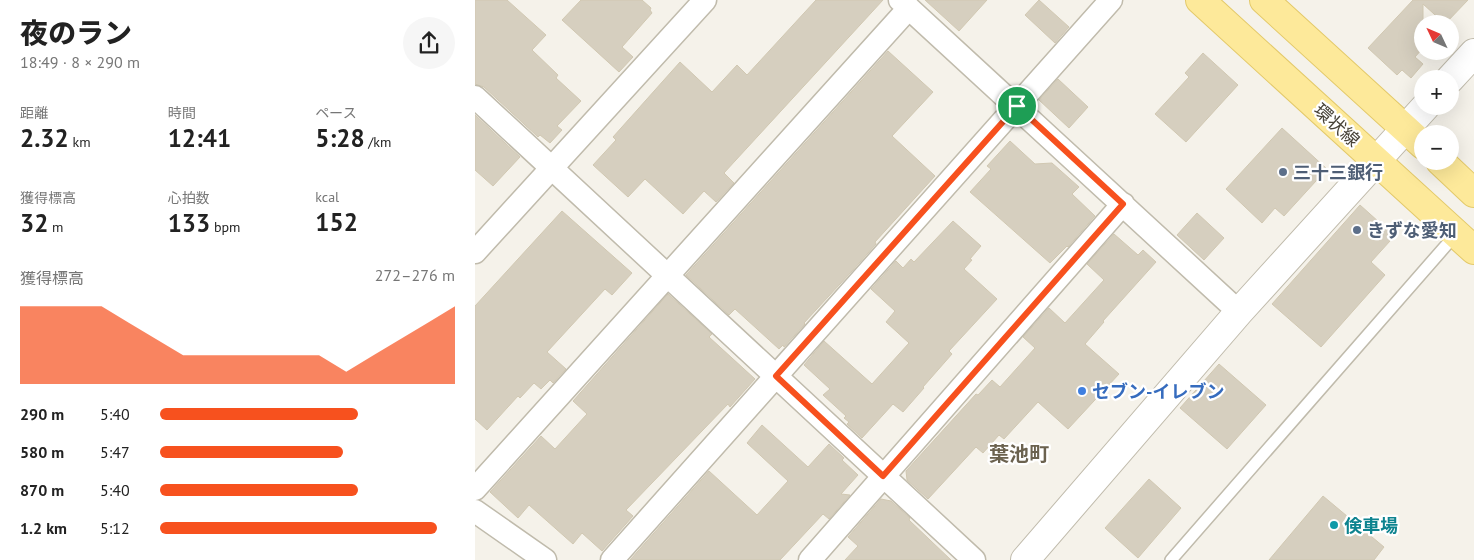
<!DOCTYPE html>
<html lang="ja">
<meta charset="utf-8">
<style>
:root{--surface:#fff;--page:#f6f6f6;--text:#222;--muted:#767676;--accent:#f7511e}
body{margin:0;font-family:"PT Sans","Noto Sans JP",sans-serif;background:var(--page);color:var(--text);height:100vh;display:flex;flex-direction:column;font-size:19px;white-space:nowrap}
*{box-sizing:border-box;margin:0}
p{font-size:16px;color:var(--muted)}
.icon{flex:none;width:28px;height:28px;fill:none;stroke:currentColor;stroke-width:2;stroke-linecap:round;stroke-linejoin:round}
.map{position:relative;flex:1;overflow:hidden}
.side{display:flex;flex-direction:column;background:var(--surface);width:475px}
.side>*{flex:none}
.needle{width:32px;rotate:314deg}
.buttons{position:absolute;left:939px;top:15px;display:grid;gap:10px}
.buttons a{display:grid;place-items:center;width:45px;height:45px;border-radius:50%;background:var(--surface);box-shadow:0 5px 20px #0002;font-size:25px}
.pin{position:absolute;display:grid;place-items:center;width:42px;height:42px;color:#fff;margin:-21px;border:2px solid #fff;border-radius:50%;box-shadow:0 1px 5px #0007}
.round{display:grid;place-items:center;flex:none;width:52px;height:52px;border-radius:26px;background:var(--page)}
.head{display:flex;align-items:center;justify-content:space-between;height:85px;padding:0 20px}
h1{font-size:28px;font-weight:800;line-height:38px}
.figures{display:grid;grid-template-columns:repeat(3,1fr);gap:8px;height:85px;padding:5px 20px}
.figures div{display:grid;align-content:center}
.figures b{font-size:25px;font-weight:800}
.figures small{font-size:14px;font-weight:400}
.figures p{font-size:14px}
.chart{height:140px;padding:10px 20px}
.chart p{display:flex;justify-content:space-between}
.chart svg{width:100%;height:90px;margin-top:5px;fill:var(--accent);opacity:.7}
ul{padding:0 20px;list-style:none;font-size:16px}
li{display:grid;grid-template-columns:80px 60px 1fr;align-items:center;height:38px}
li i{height:12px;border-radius:6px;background:var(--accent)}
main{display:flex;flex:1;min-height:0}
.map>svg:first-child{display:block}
.building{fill:#d6cfbf;stroke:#d1c8b2}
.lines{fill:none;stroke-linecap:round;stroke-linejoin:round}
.service-casing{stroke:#c0bbac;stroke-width:14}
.minor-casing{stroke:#c0bbac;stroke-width:25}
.tertiary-casing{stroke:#c0bbac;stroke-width:30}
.primary-casing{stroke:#e3c969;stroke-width:30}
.service{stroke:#fff;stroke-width:11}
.minor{stroke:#fff;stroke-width:22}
.tertiary{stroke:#fff;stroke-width:28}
.primary{stroke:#fde99a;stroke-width:28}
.route-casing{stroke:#fff;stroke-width:10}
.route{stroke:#f7511e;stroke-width:6}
.service-dot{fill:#5c6f8a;stroke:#fff;stroke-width:2}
.shop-dot{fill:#3f7fe0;stroke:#fff;stroke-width:2}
.culture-dot{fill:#0f9aa8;stroke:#fff;stroke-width:2}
.labels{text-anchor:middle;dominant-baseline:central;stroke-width:4.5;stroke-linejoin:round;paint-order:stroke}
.street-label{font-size:18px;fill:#484338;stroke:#fff}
.service-label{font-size:18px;font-weight:bold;fill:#4e5e75;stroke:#fff;text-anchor:start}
.shop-label{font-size:18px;font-weight:bold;fill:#366cbe;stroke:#fff;text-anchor:start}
.culture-label{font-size:18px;font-weight:bold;fill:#0d838f;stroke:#fff;text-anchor:start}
.quarter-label{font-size:20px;font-weight:bold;fill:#6b624f;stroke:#fff}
</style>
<main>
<section class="side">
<div class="head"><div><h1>夜のラン</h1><p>18:49 · 8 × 290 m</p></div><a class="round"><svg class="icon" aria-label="share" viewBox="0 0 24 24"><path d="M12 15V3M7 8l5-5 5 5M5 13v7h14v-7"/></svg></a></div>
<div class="figures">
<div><p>距離</p><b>2.32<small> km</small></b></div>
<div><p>時間</p><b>12:41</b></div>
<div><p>ペース</p><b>5:28<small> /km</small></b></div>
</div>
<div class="figures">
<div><p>獲得標高</p><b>32<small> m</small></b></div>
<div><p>心拍数</p><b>133<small> bpm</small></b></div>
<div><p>kcal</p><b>152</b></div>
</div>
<div class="chart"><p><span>獲得標高</span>272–276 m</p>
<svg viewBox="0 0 160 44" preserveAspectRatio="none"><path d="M0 44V6L10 6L20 6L30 6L40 14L50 22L60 30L70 30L80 30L90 30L100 30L110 30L120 38L130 30L140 22L150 14L160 6V44z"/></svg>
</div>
<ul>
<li><b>290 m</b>5:40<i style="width:67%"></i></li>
<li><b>580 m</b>5:47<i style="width:62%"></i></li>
<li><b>870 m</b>5:40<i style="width:67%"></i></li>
<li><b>1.2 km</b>5:12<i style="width:94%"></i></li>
</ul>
</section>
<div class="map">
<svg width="999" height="560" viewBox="0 0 999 560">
<rect width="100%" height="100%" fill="#f5f2ea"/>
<path class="building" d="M0,0H32L71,35L57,50L83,75L81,78L106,101L82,126L87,130L75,143L65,135L63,137L9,87L0,84Z
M106,0H167L176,8L175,10L177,13L147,47L158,57L144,72L87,20Z
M341,0H408L249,173L259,183L241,202L229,191L208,214L170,179L153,197L118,165L141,140L138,137L205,62L237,92L262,65L272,75Z
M450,0H512L484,31Z
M564,0L594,27L580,43L550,15Z
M938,0H993L970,24L948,4V48L940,57L948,64L936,78L927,70L922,75L893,48Z
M413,51L458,92L417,136L460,176L400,242L401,244L377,271L329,323L330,324L309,347L308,345L304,349L260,309L254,315L211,275Z
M728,53L763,85L711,142L680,114L714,77L710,73Z
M583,79L613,107L594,128L564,100Z
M0,115L45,157L18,186L0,170Z
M807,128L852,169L809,216L800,208L787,223L751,189Z
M535,141L560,164L577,163L604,187L597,194L620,216L593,247L592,246L575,263L495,192L516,169L512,166Z
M885,205L914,231L915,241L896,262L910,275L846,347L797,304Z
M87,211L157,273L137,295L130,289L72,352L91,369L78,383L75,380L66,389L59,383L45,398L43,396L12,430L0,419V306Z
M722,213L749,238L729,260L702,235Z
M478,221L506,246L495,259L497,260L489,269L522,299L474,351L477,354L448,387L449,388L428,412L418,404L387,438L372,424L374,422L369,418L371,416L348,395L355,389L329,365L349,341L397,384L434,343L411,322L420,311L396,289L421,261L428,268L436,259L439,262Z
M639,234L663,255L668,250L681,262L628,321L629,322L610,344L644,374L593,429L563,402L529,439L524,435L508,453L501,447L453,499L432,480L431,471L501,394L503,395L517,380L525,387L560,348L548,337L574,308L590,323L629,280L612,264Z
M193,294L237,334L234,337L280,379L255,407L253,404L151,510L158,516L127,551L107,533L98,544L54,505L43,518L15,492L66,436L80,449L112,414L98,401Z
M744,364L791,405L752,449L705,408Z
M287,425L333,467L354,444L369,458L367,460L383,475L366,494L375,495L354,519L348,514L305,560H155L234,471L282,515L313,481L272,443Z
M674,479L706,508L663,558L630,528Z
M848,496L909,547L899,560H794Z
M406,499L416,501L435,518L434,520L476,560H370L383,546L373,537Z"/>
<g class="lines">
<g class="service-casing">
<path id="service" d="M696,560L981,234"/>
</g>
<g class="minor-casing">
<path id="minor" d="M425,0L764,312
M0,97L499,560
M0,252L230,0
M0,489L434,8
M0,511L70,560
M137,560L636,0
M335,560L648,204"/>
</g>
<g class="tertiary-casing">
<path id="tertiary" d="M975,79L999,53
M550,560L764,312L951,106"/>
</g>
<g class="primary-casing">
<path id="primary" d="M725,0L999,250
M789,0L948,145
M965,161L999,193"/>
</g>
<use href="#service" class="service"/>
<use href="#minor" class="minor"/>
<use href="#tertiary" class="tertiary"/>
<use href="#primary" class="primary"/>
</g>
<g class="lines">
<g class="route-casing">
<path id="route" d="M542,106L648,204L408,476L301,376Z"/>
</g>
<use href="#route" class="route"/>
</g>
<g class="service-dot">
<circle cx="808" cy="172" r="5"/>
<circle cx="882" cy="230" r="5"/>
</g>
<circle class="shop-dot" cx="607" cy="391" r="5"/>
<circle class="culture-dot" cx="859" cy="525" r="5"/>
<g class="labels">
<g class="street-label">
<text transform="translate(862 125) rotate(42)">環状線</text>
</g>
<g class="service-label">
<text x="818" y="172">三十三銀行</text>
<text x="892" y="230">きずな愛知</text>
</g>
<g class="shop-label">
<text x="617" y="391">セブン-イレブン</text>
</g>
<g class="culture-label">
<text x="869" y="525">倹車場</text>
</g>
<g class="quarter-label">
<text x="544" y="454">葉池町</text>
</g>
</g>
</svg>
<div class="buttons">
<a><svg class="needle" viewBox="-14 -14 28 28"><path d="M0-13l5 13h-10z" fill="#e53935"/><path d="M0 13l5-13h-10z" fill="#767676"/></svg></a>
<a>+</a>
<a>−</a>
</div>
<div class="pin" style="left:542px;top:106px;background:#1e9e55"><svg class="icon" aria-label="arrive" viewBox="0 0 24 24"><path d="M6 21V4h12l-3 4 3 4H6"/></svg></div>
</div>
</main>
